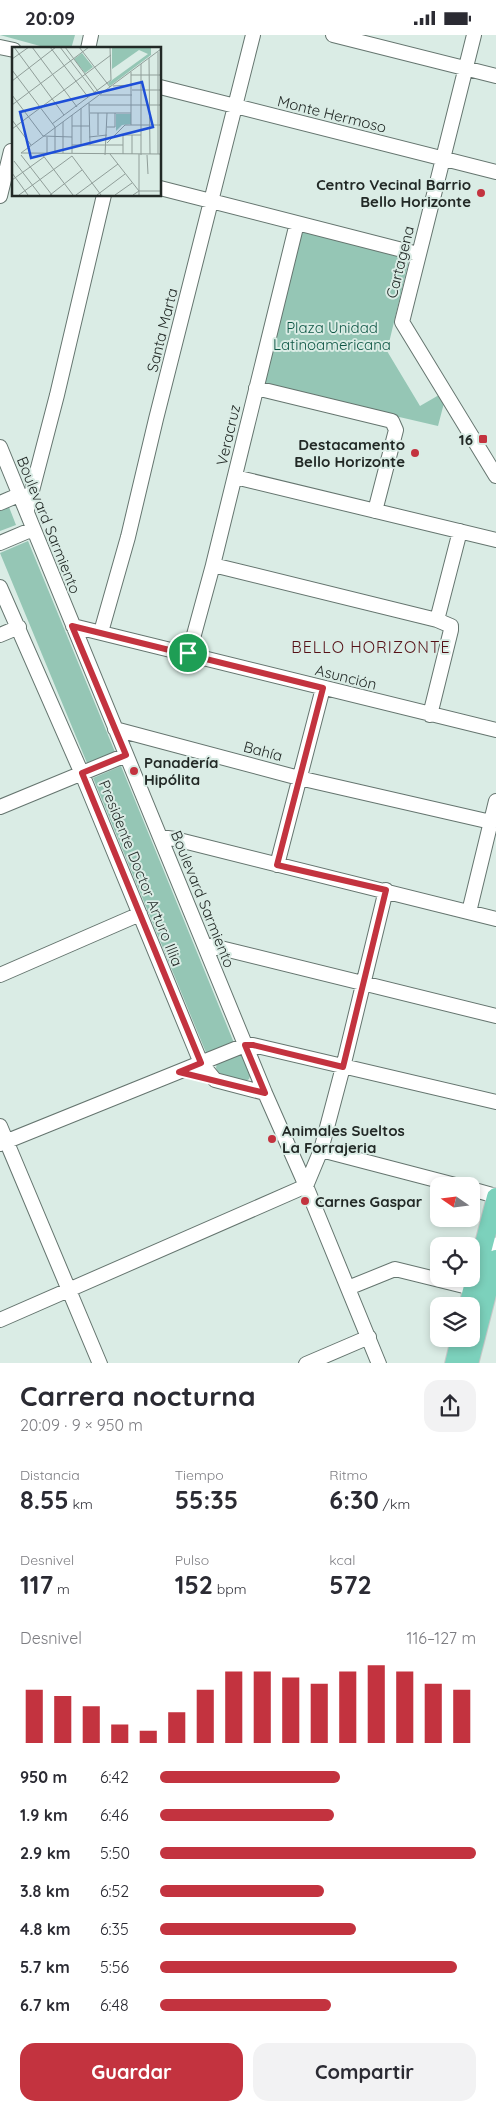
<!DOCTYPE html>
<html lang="es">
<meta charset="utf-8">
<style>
:root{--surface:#fff;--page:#f2f2f3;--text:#2b2b33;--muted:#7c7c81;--accent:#c3333f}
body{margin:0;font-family:Quicksand,sans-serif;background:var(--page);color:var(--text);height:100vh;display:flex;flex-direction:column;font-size:19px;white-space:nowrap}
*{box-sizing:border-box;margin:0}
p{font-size:16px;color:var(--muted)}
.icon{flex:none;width:28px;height:28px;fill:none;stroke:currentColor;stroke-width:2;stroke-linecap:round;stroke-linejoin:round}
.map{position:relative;height:1328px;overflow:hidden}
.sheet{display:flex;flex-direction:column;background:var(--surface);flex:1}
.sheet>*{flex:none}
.needle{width:32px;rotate:284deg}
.fabs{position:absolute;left:430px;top:1142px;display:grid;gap:10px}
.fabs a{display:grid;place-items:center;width:50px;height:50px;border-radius:10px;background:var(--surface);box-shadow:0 2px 8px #0003;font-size:25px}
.pin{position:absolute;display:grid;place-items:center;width:42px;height:42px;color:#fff;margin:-21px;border:2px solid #fff;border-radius:50%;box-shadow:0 1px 5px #0007}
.round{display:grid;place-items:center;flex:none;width:52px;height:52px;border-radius:15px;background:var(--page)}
.summary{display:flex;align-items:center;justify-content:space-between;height:85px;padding:0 20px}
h1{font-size:28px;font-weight:700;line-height:38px}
.metrics{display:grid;grid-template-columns:repeat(3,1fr);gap:8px;height:85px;padding:5px 20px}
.metrics div{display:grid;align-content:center}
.metrics b{font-size:25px;font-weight:700}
.metrics small{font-size:14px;font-weight:400}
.metrics p{font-size:14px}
.chart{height:140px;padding:10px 20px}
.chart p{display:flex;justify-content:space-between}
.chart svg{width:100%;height:90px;margin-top:5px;stroke:var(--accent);stroke-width:6}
.action{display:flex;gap:10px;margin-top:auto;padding:10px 20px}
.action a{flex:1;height:58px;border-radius:15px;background:var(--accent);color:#fff;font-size:20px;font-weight:700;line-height:58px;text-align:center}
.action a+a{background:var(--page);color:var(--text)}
ul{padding:0 20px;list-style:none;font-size:16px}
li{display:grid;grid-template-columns:80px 60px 1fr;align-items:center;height:38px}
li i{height:12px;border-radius:6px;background:var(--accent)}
.status{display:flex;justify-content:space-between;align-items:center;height:35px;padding:0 25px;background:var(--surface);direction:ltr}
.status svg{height:14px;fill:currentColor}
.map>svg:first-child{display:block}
.green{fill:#95c6b5}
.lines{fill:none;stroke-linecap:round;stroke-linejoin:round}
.minor-casing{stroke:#65756f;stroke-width:16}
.major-casing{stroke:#c6c7c7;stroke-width:20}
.minor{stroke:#fff;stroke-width:14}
.major{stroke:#7cd1bc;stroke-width:18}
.route-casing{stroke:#fff;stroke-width:10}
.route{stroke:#c3333f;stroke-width:6}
.poi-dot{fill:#c3333f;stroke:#daece5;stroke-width:2}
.labels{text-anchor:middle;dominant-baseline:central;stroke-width:4;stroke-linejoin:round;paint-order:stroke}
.street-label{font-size:15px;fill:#222926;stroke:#daece5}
.poi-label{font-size:15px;font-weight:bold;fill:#222926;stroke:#daece5;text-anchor:end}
.park-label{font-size:15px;fill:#0d5544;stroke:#daece5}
.neighbourhood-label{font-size:16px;letter-spacing:1px;fill:#551016;stroke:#daece5}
.inset-road{fill:none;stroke:#909e99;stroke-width:1}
.view{fill:#1d4ed8;fill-opacity:0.15;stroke:#1d4ed8;stroke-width:2.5}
.inset-edge{fill:none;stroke:#222926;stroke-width:2.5}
</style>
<div class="status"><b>20:09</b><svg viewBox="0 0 49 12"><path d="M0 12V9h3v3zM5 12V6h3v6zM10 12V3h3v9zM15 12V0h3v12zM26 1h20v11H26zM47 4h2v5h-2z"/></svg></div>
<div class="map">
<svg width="496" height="1329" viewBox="0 0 496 1329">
<rect width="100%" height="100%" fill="#daece5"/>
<path class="green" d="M0,0H75L71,14H51Z
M305,197L407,224L408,229L387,316L420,371L439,360L444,368L438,391L266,351L263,342L301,199Z
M9,472L16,490L0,496V476Z
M28,506L115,717L87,728L0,518Z
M121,731L234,1008L207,1020L93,743Z
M240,1020L243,1022L250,1041L249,1044L246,1046L218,1038L216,1033L217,1028Z"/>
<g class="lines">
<g class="minor-casing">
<path id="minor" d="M333,0L496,41
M474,0L402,287L496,441
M0,12L14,15
M88,14L91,0
M160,52L496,137
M160,153L418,219
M0,161L11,116
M256,353L392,386L396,395L375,476
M0,412L265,1058L306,1151L379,1329
M235,442L496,505
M0,468L21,459
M27,475L57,360L104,160
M0,508L33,494
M213,530L437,585
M0,552L82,739L201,1028L215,1045L265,1058
M73,591L496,695
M101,597L128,502L156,384L253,0
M0,600L19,592
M189,618L213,530L297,188
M430,680L451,595V591L437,585L460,496
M115,694L299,743L491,787
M0,772L126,720
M160,802L175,804L496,884
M277,830L323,653
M469,877L496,766
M204,909L496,981
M0,940L140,879
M0,1091L100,1329
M0,1109L245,1010H253L496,1067
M321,1115L459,1151
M306,1151L321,1115L343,1032L386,855
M471,1154L496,1161
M483,1207L496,1210
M348,1253L395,1234L472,1253
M0,1285L306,1151
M306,1329L369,1302"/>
</g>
<g class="major-casing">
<path id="major" d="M468,1271L496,1162
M454,1329L460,1304
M469,1329L496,1224"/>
</g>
<use href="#minor" class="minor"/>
<use href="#major" class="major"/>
</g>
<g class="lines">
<g class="route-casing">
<path id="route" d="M72,591L323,653L277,830L386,855L343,1032L253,1010H245L265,1058L179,1037L201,1028L82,738L126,720Z"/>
</g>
<use href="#route" class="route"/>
</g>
<g class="poi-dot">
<circle cx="481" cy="158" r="5"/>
<rect x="478" y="399" width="10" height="10" rx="2.5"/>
<circle cx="415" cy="418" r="5"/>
<circle cx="134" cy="736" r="5"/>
<circle cx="272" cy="1104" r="5"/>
<circle cx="305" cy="1166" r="5"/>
</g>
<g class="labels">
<g class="street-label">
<text transform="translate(332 79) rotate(14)">Monte Hermoso</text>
<text transform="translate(400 227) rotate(-76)">Cartagena</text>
<text transform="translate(162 295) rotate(-76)">Santa Marta</text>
<text transform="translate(228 400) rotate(-77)">Veracruz</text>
<text transform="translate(49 490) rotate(68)">Boulevard Sarmiento</text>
<text transform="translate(346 642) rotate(14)">Asunción</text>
<text transform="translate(263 716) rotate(15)">Bahía</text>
<text transform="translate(141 838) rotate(68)">Presidente Doctor Arturo Illia</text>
<text transform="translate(203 864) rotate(68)">Boulevard Sarmiento</text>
</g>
<g class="poi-label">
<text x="471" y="149">Centro Vecinal Barrio<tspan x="471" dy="17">Bello Horizonte</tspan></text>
<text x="473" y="404">16</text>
<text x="405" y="409">Destacamento<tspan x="405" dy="17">Bello Horizonte</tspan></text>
<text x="144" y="727" text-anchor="start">Panadería<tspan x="144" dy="17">Hipólita</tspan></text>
<text x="282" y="1095" text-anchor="start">Animales Sueltos<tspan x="282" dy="17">La Forrajeria</tspan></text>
<text x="315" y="1166" text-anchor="start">Carnes Gaspar</text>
</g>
<g class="park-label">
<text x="332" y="292">Plaza Unidad<tspan x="332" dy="17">Latinoamericana</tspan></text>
</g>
<g class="neighbourhood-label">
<text x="371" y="612">BELLO HORIZONTE</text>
</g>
</g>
<g transform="translate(12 12)">
<rect width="149" height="149" fill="#daece5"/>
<path d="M100,0H139V8L98,39L96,36L136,7L127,3L100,22ZM70,6L81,20L73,26L62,12ZM104,67H119V77L110,78L104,84Z" fill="#95c6b5"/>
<path class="inset-road" d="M2,0L52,68M20,0L65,60M38,0L76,50M48,0L83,46M53,0L88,47M67,0L98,40M146,5V107M137,11L138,107M0,12L17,0M129,17V108M0,23L43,80V106M119,25V78M119,28H149M0,34L44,0M101,39L119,38M120,43H149M0,48L31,89M88,48H120M77,56L78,98M0,58L77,0M77,58H149M69,61V98M78,66H119M86,66V88M60,68V106M0,73L19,98M51,75V106M40,77L99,33L98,0M60,79H77M95,80H103V66M0,82L99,8M31,89L60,90M77,90L95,88M95,96L113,78H149M60,98H111M9,106L149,2M9,106L149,107M30,107L61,148M35,107V90M98,107L127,144M111,107V88H129M120,107V88M127,107V148M9,108L40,148M93,108L95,66M135,108L136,127M60,109L89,148M2,114L28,148M0,126L16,148M0,133L32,110M7,148L60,109M38,148L70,123M64,148L106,117M85,148L113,127M103,148L120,136M121,148L127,144H149"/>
<path class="view" d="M130,35L141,80L19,111L8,65Z"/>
<rect width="149" height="149" class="inset-edge"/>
</g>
</svg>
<div class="fabs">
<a><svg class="needle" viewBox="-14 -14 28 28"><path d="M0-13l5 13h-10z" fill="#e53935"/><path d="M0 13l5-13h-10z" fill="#7c7c81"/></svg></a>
<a><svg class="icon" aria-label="locate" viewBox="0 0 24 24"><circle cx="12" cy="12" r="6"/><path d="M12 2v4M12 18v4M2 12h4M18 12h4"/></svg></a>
<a><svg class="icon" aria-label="layers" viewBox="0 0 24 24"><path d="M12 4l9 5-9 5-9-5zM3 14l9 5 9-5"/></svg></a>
</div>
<div class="pin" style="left:188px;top:618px;background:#1e9e55"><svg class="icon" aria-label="arrive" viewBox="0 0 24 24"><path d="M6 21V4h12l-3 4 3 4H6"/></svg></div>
</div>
<section class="sheet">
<div class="summary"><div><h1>Carrera nocturna</h1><p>20:09 · 9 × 950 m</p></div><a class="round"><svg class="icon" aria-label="share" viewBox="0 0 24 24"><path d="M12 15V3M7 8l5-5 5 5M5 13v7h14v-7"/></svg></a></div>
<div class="metrics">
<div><p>Distancia</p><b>8.55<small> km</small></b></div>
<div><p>Tiempo</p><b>55:35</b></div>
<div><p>Ritmo</p><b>6:30<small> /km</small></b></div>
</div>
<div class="metrics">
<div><p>Desnivel</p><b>117<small> m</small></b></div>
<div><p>Pulso</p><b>152<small> bpm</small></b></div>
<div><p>kcal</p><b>572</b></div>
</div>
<div class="chart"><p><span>Desnivel</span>116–127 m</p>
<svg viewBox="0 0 160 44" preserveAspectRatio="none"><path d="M5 44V18M15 44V21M25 44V26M35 44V35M45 44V38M55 44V29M65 44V18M75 44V9M85 44V9M95 44V12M105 44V15M115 44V9M125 44V6M135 44V9M145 44V15M155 44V18"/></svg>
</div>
<ul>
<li><b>950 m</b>6:42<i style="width:57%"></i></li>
<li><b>1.9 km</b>6:46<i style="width:55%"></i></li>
<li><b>2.9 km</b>5:50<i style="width:100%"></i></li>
<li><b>3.8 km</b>6:52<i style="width:52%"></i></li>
<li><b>4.8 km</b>6:35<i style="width:62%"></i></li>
<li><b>5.7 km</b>5:56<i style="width:94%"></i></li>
<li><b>6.7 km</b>6:48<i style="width:54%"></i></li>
</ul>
<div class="action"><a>Guardar</a><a>Compartir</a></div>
</section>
